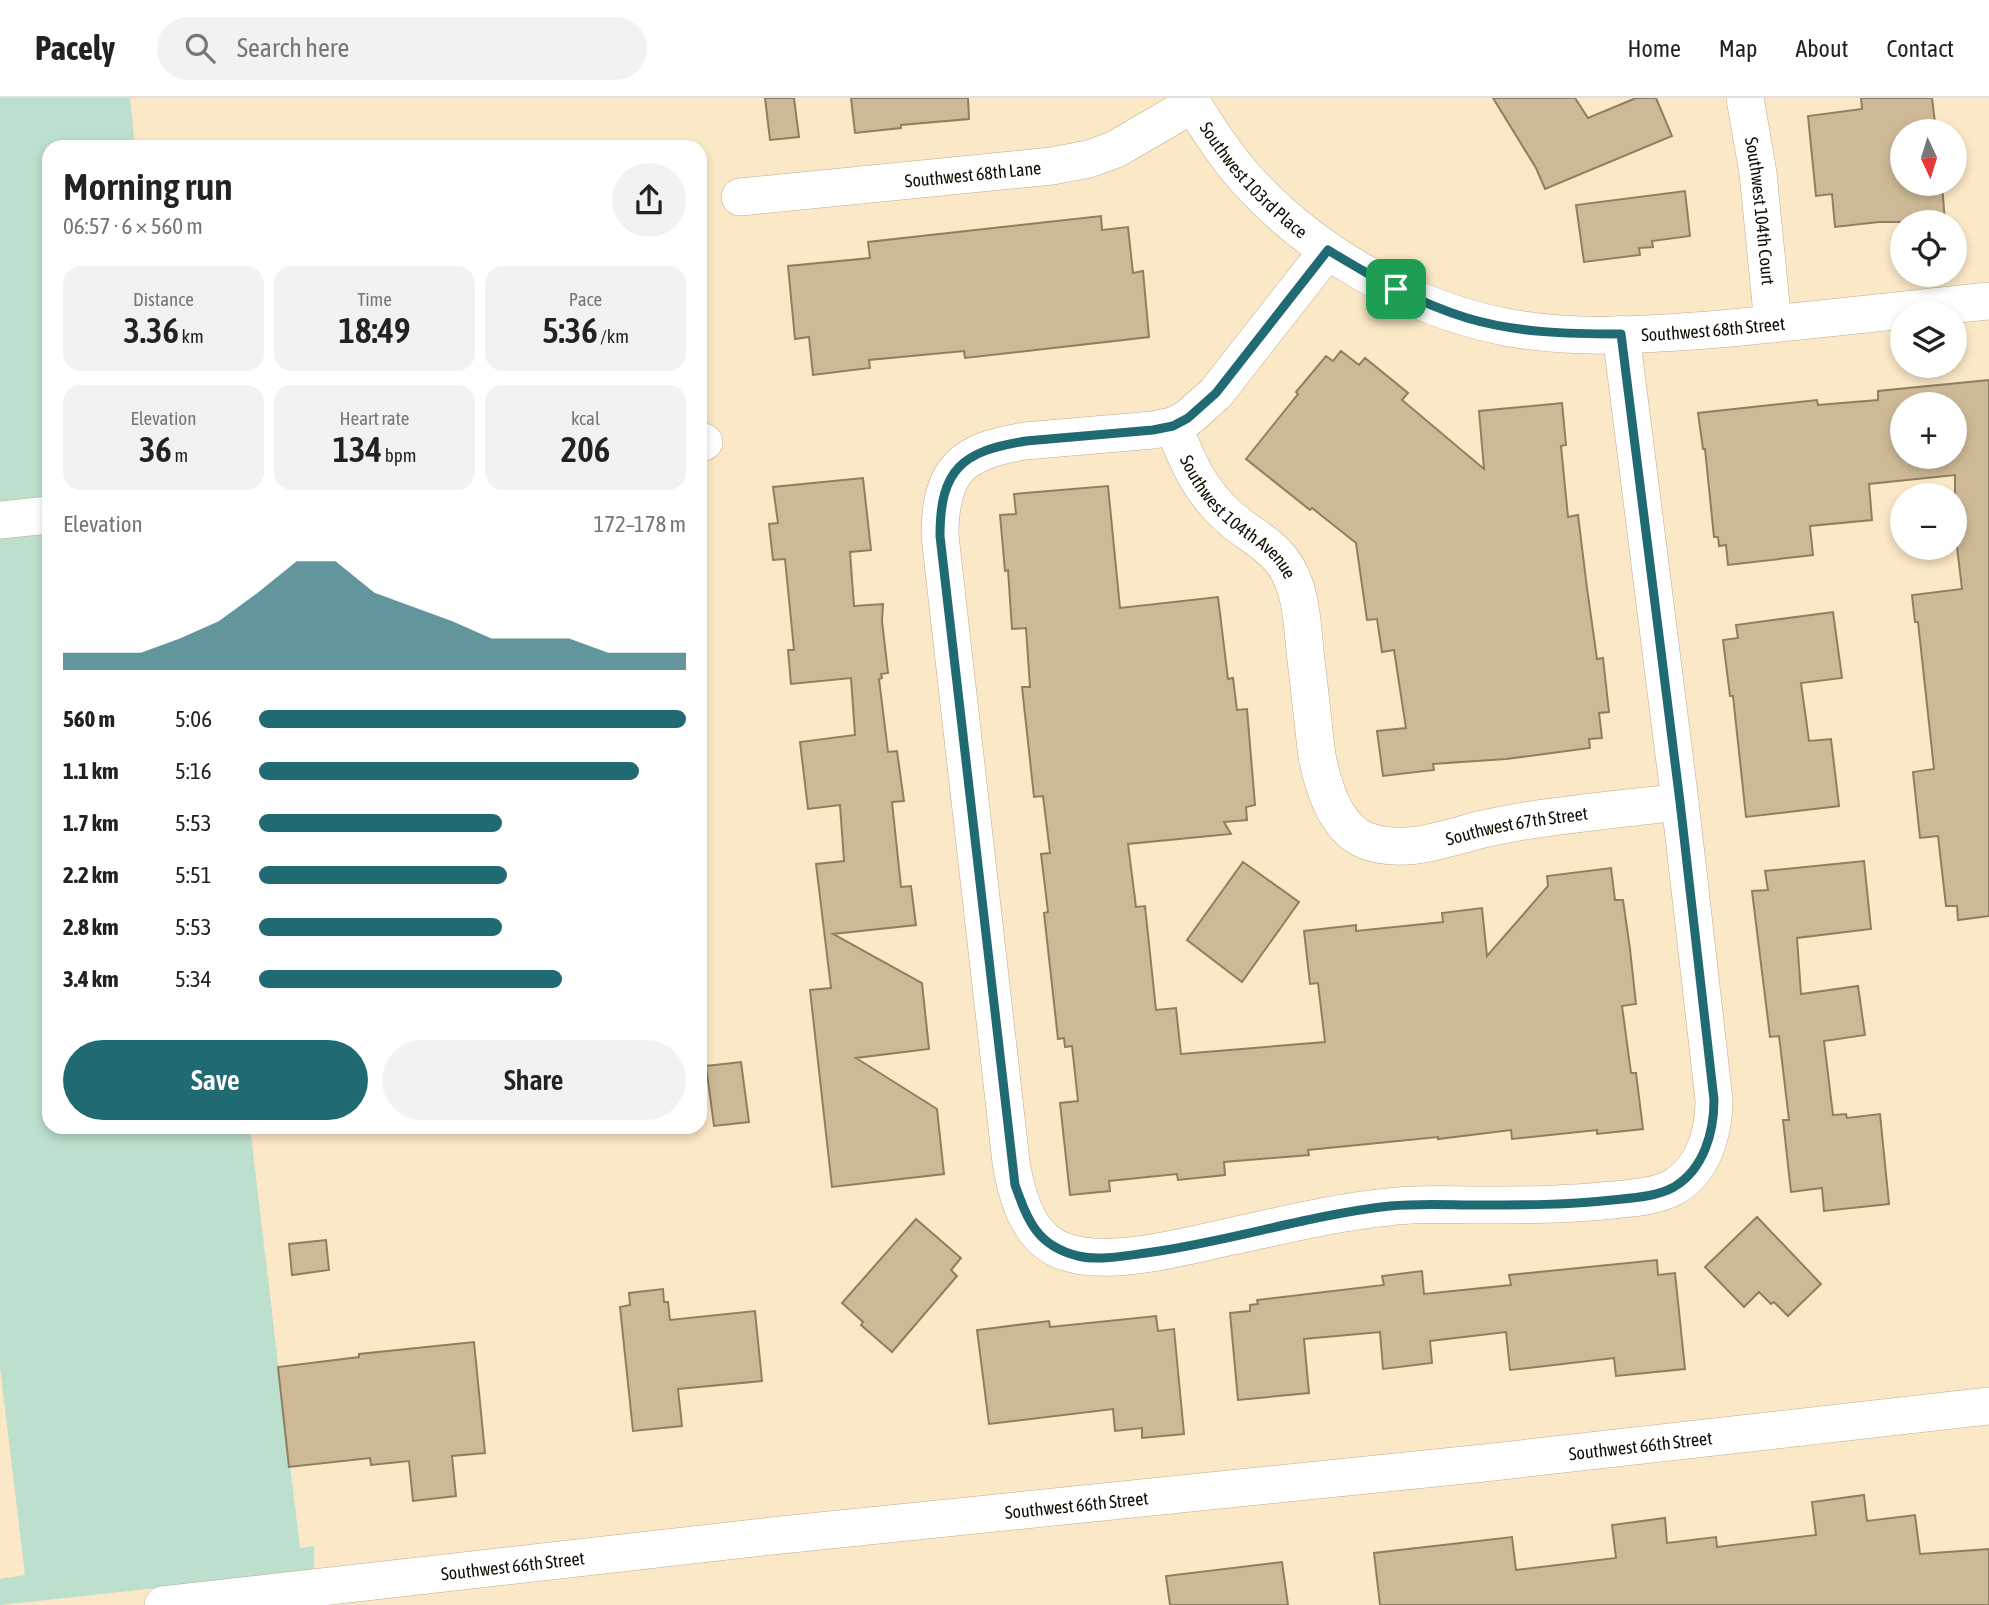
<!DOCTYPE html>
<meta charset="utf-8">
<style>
:root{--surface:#fff;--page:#f2f2f2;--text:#222;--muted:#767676;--line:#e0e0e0;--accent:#206b73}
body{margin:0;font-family:"Asap Condensed",sans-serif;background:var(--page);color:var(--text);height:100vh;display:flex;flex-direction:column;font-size:26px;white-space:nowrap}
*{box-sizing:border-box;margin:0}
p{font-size:23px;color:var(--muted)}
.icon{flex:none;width:38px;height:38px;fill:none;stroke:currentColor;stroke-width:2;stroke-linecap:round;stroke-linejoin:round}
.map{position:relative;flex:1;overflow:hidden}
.drawer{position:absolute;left:42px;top:42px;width:665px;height:994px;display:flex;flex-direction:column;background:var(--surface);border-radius:21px;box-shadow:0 4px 10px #0003}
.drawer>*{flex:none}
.needle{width:46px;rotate:176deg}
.tools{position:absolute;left:1890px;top:21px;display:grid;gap:14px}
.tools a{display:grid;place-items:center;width:77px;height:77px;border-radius:50%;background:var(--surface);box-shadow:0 4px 10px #0003;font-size:35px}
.pin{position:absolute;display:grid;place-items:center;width:60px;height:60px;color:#fff;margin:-30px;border-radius:14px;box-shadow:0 4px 10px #0006}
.round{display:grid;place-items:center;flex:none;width:74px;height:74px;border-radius:37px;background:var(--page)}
.head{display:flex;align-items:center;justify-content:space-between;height:119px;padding:0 21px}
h1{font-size:38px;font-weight:600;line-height:52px}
.figures{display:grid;grid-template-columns:repeat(3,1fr);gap:10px;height:119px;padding:7px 21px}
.figures div{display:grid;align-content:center;border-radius:18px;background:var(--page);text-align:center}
.figures b{font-size:35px;font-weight:600}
.figures small{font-size:19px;font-weight:400}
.figures p{font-size:19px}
.chart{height:196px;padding:14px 21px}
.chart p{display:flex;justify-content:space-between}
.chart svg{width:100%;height:126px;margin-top:7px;fill:var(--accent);opacity:.7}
.action{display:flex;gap:14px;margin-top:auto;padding:14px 21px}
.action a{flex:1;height:80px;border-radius:42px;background:var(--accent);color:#fff;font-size:28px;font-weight:600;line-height:80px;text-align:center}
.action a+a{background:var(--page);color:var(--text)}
ul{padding:0 21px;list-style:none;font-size:23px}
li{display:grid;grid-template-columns:112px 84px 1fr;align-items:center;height:52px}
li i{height:18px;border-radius:9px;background:var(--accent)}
header{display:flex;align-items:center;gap:42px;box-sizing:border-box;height:98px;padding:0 35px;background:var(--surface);border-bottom:2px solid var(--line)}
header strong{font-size:33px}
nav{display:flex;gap:38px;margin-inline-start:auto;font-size:24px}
.search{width:490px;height:63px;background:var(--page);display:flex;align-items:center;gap:18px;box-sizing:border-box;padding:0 24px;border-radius:38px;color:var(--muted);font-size:26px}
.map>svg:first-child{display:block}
.green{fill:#bce0cd}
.building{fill:#cdb995;stroke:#8f7e5f;stroke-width:2;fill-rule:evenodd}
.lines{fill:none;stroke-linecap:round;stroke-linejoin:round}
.minor-casing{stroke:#beac8b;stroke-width:38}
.minor{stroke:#fff;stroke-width:37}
.route-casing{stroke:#fff;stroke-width:14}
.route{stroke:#206b73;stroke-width:9}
.labels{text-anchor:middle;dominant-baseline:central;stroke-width:6;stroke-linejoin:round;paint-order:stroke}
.street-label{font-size:18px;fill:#140d03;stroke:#fff}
</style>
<header>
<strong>Pacely</strong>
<div class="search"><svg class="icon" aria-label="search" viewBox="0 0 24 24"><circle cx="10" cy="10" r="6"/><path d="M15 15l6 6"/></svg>Search here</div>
<nav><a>Home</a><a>Map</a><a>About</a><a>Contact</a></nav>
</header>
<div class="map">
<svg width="1989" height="1507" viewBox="0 0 1989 1507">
<rect width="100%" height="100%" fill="#fbe8c6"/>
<path class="green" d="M0,0H130L135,49H49V400L0,405Z
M49,434V1029H250L300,1450L314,1448V1473L0,1507V1481L25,1477L0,1269V440Z"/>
<path class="building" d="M765,0H794L799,39L770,42Z
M851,0H968L969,21L901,27V30L855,35Z
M1493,0H1575L1588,20L1636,0H1656L1672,38L1545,91L1536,70Z
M1861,0H1932L1936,33H1902V86H1942L1945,124H1879L1835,129L1832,96L1816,98L1808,18L1862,11Z
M1685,93L1690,138L1652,143L1653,149L1639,150L1640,157L1584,164L1576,107Z
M1101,118L1102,132L1128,129L1133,175L1143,173L1149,239L965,260L964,253L869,262L870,270L813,277L809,239L795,241L788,168L870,160L868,144Z
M1341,253L1359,267L1365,260L1408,295L1402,302L1484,371L1479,313L1562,305L1566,347L1561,348L1568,419L1578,417L1587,490L1597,561L1603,560L1609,614L1599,615L1602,640L1589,641L1590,650L1506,661L1433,666L1434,672L1383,678L1377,633L1406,630L1394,552L1382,554L1377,521L1367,522L1356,445L1312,410L1310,412L1246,361L1298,296L1296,294L1326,258L1333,263Z
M1989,282V818L1958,822L1957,808H1946L1938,738L1920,740L1913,674L1934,671L1918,524H1915L1912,497L1962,491L1955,432V377L1869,386L1872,422L1810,428L1813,457L1728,467L1726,447L1719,448L1718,439H1714L1705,351H1703L1698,315L1817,302L1818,307L1878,302V293ZM1902,306H1955V359H1902Z
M863,380L871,452L850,454L854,508L883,506L882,523L888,575L881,576L882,580L879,581L888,654L897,653L904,703L892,704L901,789L911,788L916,827L833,836L922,885L929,951L856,960L937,1011L944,1076L832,1089L810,892L831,890L816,766L844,763L840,707L808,711L800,644L855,637L851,580L791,586L788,552H794L785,461L773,462L769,426L778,425L773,389Z
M1108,388L1120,510L1218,499L1228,581L1233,580L1237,612L1247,611L1255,707L1246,709L1247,722L1224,724L1231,736L1128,746L1136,809L1145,808L1156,912L1176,910L1181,956L1325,944L1318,885L1310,886L1304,833L1356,827V833L1443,824L1442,815L1482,810L1487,858L1548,788L1547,778L1611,770L1615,802H1623L1630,851L1636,906L1622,908L1631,975H1636L1643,1031L1597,1036V1032L1512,1041L1511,1032L1438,1041V1039L1308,1052L1309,1057L1224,1064L1225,1077L1178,1082L1177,1076L1109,1083L1110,1093L1070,1097L1060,1005L1078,1003L1072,948L1065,949L1064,940L1058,941L1044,815L1048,814L1041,756L1050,755L1043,698L1034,699L1022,589H1030L1026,530L1012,531L1008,472L1005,473L1000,417L1016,416L1014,396Z
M1833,514L1842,580L1801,585L1809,643L1831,641L1839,708L1746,719L1733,598H1730L1723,542L1738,540L1736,527Z
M1864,763L1871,831L1797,840L1801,896L1858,888L1865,937L1824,943L1833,1017L1846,1016L1847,1020L1880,1016L1889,1106L1824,1113L1822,1090L1791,1094L1783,1022H1789L1779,938L1770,939L1752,793L1768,792L1765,773Z
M1243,764L1299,804L1242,884L1187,842Z
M741,964L749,1024L714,1028L706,968Z
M1757,1119L1821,1186L1788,1218L1774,1204L1771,1206L1759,1194L1744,1209L1705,1169Z
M916,1121L961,1160L951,1172L957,1178L892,1254L861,1227L863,1224L842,1205Z
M326,1142L329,1172L292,1177L289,1146Z
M1657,1162L1658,1177L1675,1175L1685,1271L1616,1278L1614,1260L1510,1272L1506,1234L1430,1243L1432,1265L1383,1271L1380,1234L1304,1241L1309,1295L1238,1302L1230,1215L1250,1213V1207L1258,1206L1257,1202L1384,1187L1382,1178L1422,1173L1424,1196L1511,1187L1509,1177Z
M663,1191L664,1204H668L670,1222L755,1213L762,1283L678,1291L682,1328L633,1333L620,1209L630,1207L629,1195Z
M1156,1218L1158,1233L1174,1231L1184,1336L1142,1340V1330L1115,1333L1113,1311L989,1326L977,1232L1049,1223L1050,1229Z
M474,1244L485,1355L452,1358L456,1398L413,1403L409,1363L371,1367L370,1360L289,1369L278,1269L359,1259V1256Z
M1864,1397L1867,1423L1915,1417L1920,1456L1989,1451V1507H1380L1374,1455L1512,1439L1516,1472L1616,1460L1612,1427L1665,1420L1667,1445L1716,1439L1717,1449L1816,1437L1812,1404Z
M1282,1464L1288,1507H1170L1166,1478Z"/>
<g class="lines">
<g class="minor-casing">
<g id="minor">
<path id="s1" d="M1189,0C1206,28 1225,58 1247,82C1312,154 1409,210 1505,229C1579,243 1657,236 1731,230C1817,222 1903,212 1989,203"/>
<path id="s2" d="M1745,0L1758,75L1773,226"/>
<path id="s3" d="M740,99L1052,68L1089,61L1116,51L1193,6"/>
<path d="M1328,152L1216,295L1188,320L1173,328L1153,332L1025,343C962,353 940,371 940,438L1011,1064C1017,1099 1028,1142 1066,1154C1109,1169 1183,1149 1228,1139C1281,1128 1335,1114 1389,1109C1419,1105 1449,1107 1479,1107C1524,1107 1568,1107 1612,1102C1632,1100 1655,1099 1674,1089C1704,1071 1714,1034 1714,1002L1680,704L1621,236"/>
<path id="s4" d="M1173,328C1188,364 1199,392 1229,419C1246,435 1268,444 1282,463C1303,490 1302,530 1306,562C1310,594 1313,626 1317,658C1323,688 1335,731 1367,743C1406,757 1446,740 1483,731C1497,728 1511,725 1525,723C1577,715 1629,710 1680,704"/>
<path d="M700,345L704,344"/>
<path d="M0,422L49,417"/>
<path id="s5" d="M163,1507L781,1437L1484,1365L1989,1308"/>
</g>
</g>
<use href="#minor" class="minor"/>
</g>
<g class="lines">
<g class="route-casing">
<path id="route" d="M1328,152C1372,179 1418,205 1467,220C1517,235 1570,236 1621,236L1680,704L1714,1002C1714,1034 1704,1071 1674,1089C1656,1099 1632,1100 1612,1102C1568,1107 1524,1107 1480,1107C1450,1107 1420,1105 1390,1108C1308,1117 1228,1144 1146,1155C1124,1158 1099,1163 1078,1158C1037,1148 1028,1123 1015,1087L940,438C940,371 962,353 1026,343L1153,332L1173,328L1188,320L1216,295Z"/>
</g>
<use href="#route" class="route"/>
</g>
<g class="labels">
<g class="street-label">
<text stroke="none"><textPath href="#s3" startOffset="234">Southwest 68th Lane</textPath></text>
<text stroke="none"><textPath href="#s1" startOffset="105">Southwest 103rd Place</textPath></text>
<text stroke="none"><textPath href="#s2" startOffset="114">Southwest 104th Court</textPath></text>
<text stroke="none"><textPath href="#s1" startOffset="611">Southwest 68th Street</textPath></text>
<text stroke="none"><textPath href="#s4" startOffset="114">Southwest 104th Avenue</textPath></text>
<text stroke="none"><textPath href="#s4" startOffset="632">Southwest 67th Street</textPath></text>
<text stroke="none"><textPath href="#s5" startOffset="1486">Southwest 66th Street</textPath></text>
<text stroke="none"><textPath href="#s5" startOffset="919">Southwest 66th Street</textPath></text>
<text stroke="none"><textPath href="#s5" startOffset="352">Southwest 66th Street</textPath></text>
</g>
</g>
</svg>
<div class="tools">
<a><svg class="needle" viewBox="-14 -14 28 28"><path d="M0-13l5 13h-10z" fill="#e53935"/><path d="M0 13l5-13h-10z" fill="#767676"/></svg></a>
<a><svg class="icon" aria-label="locate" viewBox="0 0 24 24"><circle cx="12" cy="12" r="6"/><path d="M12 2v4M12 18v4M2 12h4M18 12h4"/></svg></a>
<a><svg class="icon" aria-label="layers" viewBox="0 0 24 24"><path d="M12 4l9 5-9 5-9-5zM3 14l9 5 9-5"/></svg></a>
<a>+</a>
<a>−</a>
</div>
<div class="pin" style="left:1396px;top:191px;background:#1e9e55"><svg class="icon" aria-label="arrive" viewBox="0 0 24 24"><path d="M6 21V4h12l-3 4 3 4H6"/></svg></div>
<section class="drawer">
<div class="head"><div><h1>Morning run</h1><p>06:57 · 6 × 560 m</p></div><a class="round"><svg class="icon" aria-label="share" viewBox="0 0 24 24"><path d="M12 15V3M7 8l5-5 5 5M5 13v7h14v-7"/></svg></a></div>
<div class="figures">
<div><p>Distance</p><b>3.36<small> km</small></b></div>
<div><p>Time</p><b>18:49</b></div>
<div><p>Pace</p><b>5:36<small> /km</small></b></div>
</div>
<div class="figures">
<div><p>Elevation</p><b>36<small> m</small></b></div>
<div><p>Heart rate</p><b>134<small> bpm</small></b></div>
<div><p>kcal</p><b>206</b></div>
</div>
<div class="chart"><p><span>Elevation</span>172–178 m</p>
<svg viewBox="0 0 160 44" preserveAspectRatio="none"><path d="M0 44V38L10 38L20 38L30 33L40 27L50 17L60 6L70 6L80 17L90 22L100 27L110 33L120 33L130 33L140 38L150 38L160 38V44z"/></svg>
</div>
<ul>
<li><b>560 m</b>5:06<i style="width:100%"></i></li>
<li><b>1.1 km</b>5:16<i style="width:89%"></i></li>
<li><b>1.7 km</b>5:53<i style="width:57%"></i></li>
<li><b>2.2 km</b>5:51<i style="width:58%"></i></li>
<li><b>2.8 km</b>5:53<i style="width:57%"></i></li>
<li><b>3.4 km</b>5:34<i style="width:71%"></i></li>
</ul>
<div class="action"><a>Save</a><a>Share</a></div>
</section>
</div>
